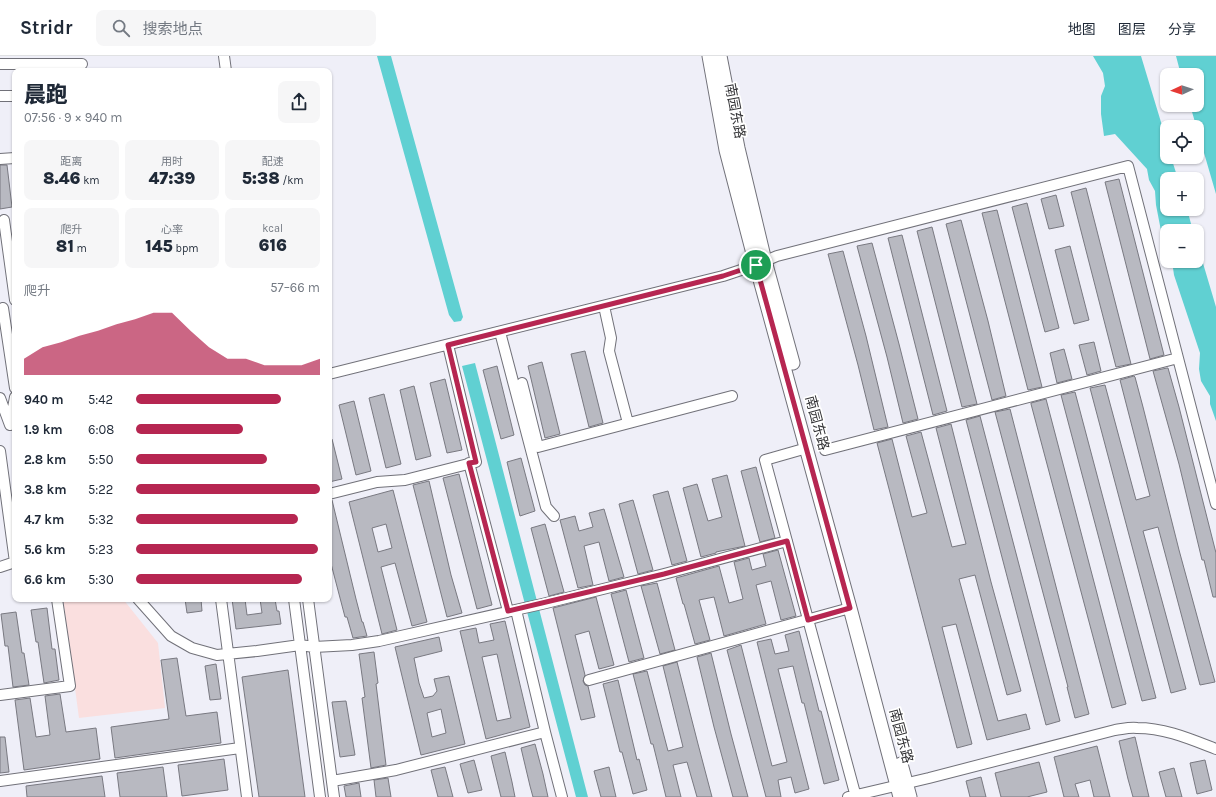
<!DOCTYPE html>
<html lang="zh">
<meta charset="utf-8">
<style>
:root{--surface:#fff;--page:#f6f6f7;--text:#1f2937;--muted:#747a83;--line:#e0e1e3;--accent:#b62651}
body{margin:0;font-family:Karla,"Noto Sans SC",sans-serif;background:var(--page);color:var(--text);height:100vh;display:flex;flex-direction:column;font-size:15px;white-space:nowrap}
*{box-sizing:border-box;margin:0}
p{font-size:13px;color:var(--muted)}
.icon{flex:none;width:22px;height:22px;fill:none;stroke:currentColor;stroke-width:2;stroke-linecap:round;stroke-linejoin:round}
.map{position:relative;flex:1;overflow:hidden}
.details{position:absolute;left:12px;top:12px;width:320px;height:534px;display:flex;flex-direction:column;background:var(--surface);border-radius:8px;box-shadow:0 1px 3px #0004}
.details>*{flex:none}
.needle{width:26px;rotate:267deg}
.fabs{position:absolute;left:1160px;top:12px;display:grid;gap:8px}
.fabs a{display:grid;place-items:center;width:44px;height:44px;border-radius:8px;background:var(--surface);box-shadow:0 1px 3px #0004;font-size:20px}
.pin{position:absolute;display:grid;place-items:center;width:34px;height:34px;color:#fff;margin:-17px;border:2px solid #fff;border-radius:50%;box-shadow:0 1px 4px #0007}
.round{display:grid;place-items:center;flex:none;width:42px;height:42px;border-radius:8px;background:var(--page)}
.overview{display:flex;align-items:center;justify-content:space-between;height:68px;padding:0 12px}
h1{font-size:22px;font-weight:800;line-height:30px}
.metrics{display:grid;grid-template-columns:repeat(3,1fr);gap:6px;height:68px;padding:4px 12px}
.metrics div{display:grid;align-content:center;border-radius:8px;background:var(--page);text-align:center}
.metrics b{font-size:17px;font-weight:800}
.metrics small{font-size:11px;font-weight:400}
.metrics p{font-size:11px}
.chart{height:112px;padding:8px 12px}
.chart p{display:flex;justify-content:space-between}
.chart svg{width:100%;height:72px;margin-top:4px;fill:var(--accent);opacity:.7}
ul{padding:0 12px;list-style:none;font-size:13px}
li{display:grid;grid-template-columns:64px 48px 1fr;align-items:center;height:30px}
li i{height:10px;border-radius:5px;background:var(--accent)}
header{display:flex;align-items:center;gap:24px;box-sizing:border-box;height:56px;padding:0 20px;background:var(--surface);border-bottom:1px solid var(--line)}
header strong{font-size:19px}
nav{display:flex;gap:22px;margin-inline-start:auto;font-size:14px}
.search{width:280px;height:36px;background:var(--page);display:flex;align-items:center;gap:10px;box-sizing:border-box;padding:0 14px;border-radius:8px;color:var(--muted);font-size:15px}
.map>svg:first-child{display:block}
.education{fill:#fadfdf}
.water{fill:#60d0d2}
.building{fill:#b8b9c1;stroke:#797981;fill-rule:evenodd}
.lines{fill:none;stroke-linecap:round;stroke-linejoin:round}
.minor-casing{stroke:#717179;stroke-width:12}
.major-casing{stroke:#717179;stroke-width:15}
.minor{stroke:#fff;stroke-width:10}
.major{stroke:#fff;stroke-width:13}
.route-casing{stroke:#fff;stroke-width:8}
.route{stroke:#b62651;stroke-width:5}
.labels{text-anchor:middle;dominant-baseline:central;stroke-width:3.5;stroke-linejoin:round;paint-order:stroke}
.street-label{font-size:14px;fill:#343437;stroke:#fff}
</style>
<header>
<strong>Stridr</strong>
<div class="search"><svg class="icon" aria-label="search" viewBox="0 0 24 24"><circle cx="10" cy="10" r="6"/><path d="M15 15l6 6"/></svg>搜索地点</div>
<nav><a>地图</a><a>图层</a><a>分享</a></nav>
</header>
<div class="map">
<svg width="1216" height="741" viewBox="0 0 1216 741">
<rect width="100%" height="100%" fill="#efeff8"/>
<path class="education" d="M63,543H111L115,545L123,543L158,587L165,652L79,662Z"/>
<path class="water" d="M377,0H391L463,261L461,265L454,266L449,259Z
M1093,0H1141L1167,86V101H1171L1178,123H1167V153H1187L1193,175H1167V185L1162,180L1156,149L1155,135L1149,124L1147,113L1115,78L1104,80L1101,58V40L1105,30L1103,17Z
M1176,0H1216V138L1190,49H1197V19H1181Z
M1197,187L1216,251V365L1210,348V340L1201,325L1199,313L1200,297L1174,219L1172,205H1197Z
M475,307L588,741H576L462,310Z"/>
<path class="building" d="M0,109H7L12,151L0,153Z
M1119,123L1164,299L1150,303L1105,126Z
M1086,132L1131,308L1116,311L1071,136Z
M1056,139L1064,170L1049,173L1041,143Z
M1027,147L1059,272L1045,276L1012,151Z
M997,154L1042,331L1028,334L982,157Z
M961,164L988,265L1006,340L992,344L946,168Z
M932,171L977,348L962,351L917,175Z
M902,179L947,355L933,359L888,182Z
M872,187L899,288L918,363L903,367L887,301L857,190Z
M1070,190L1089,264L1074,268L1055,194Z
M843,195L866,280L888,371L874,374L858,309L828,198Z
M1094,286L1101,315L1087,319L1079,289Z
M1064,293L1072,323L1057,327L1050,297Z
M585,295L603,367L589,371L571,298Z
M542,306L560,378L545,382L528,310Z
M497,310L514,379L501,383L483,314Z
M1167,312H1168L1179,351L1216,497V541H1213L1204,504H1202L1179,408L1153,315Z
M1134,320L1135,321L1143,351L1179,494L1215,626L1200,629L1158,471L1143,475L1186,633L1171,637L1090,332L1105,329L1136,444L1150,440L1120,324Z
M445,323L462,394L447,397L430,327Z
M414,330L431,400L416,404L400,334Z
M1075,336L1156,642L1142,645L1061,339Z
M384,338L401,408L386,412L369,342Z
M1046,343L1126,648L1112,652L1031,348V347Z
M354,345L371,415L356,419L339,349Z
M1010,353L1089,658L1075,662L1067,631H1068L995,356Z
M980,360L1060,665L1046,669L966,364Z
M951,368L991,526L1021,635L1007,639L975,519L959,523L998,665L1026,658L1030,673L987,684L956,568L942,571L972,688L957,692L877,387L892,383L912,461L927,457L906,380L921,376L952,491L966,488L936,372Z
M329,383H332L342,423L329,426Z
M521,402L535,455L520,460L507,406Z
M756,411L775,482L760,486L741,415Z
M459,418L492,549L477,553L443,422Z
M727,419L745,490L716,496V497L701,501L683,432L697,428L708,465L722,461L712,423Z
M429,425L451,519L462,557L447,561L413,429Z
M393,434L427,566L412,570L395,507L381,511L397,574L382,578L349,446ZM386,468L392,492L378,496L372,472Z
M668,435L687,505L672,509L653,439Z
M329,444H332L356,543L362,566H363L367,580L353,582L347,561H345L329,500Z
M633,444L653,514L638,518L619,448Z
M604,453L624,521L609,525L599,486L584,490L593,529L578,532L560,464L575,460L579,475L593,471L589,457Z
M545,468L564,536L549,540L531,472Z
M778,494L796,560L781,564L771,525L756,529L766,568L724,580L714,541L699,544L710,584L695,588L684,548H683L676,522L719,510L729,547L743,543L734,506L749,502L752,514L766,510L763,498Z
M657,527L675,594L660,598L641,530Z
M626,534L644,602L629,606L611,538Z
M596,541L614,609L599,613L589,575L575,579L585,619L583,625L585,629L588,630L595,661L581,664L553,552Z
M185,543H201L202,555L187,557Z
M232,543H245L247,559L262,557L260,543H275L277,555H279L281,568L236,573Z
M47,552L52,593H55L59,624L44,627L38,586H36L31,554Z
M16,556L22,597H24L29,629L13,631L8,590H5L1,558Z
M505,565L530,671L486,683L460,575L476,572L479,587L494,584L490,568ZM497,598L511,662L497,665L482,601Z
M799,575L819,655H821L839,724L824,728L804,647H802L793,610L778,613L809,733L795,737L791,721L778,724L781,741H766L727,594L741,589L772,710L787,706L757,586L771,583L775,598L789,595L785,579Z
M439,581L442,595L414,602L419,627L424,642L433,640L437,635L434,623L449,620L465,688L421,699L395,591ZM441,653L446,677L432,681L427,657Z
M374,596L378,627L376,628L386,709L371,712L362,642L365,641L359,598Z
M711,597L731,678L748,741H733L714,671L697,601Z
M177,602L186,660L217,656L221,687L115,702L111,671L169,663L161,604Z
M677,606L698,688L712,741H697L687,706L673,709L681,741H666L653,688H651L641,649L633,618L647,615L668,695L683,691L663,610Z
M216,608L221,643L210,644L205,610Z
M288,614L305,741H259L242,621Z
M618,624L637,704L639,703L647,734L633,738L622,696H620L603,628Z
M60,638L66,676L96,672L100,703L24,714L15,644L30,642L36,681L50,679L45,640Z
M346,645L355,699L340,701L332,646Z
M0,681H5L9,716L0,717Z
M1135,681L1149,741H1133L1128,723L1119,685Z
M535,688L543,718L548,741H533L530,730L521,692Z
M1097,690L1110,741H1094L1090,724L1075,728L1079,741H1064L1054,701Z
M505,696L512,726L515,741H501L491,700Z
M224,703L228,734L182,740L178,709Z
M474,704L482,734L468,737L460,708Z
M1205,704L1212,734L1197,738L1190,707Z
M1039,706L1047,736L1027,741H1001L995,717Z
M163,711L167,741H120L117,717Z
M445,711L453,741H438L431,714Z
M609,711L616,741H601L594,715Z
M1174,712L1182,741H1166L1159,716Z
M102,720L105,741H27L26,730Z
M981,721L986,741H970L966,725Z
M388,722L391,741H376L374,724Z
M359,727L361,741H346L344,730Z"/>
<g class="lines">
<g class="minor-casing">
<path id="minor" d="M224,0L226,15
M0,8H82
M0,40H15
M0,103L15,102
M4,164L15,244
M604,250L611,282L609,295L628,367
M3,252L15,332
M500,276L546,451L554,460
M329,318L723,220L756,209L777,200L1128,110L1216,448
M522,327L538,391L732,340
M0,342L10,369
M10,369L15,341
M807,392L765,404L856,741
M825,394L1178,302
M0,395L15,506
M469,407L508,555
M329,438L377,426L405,424L476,406L448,289
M0,511L15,506
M138,543L171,580L192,592L217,599L257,595L300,589L314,591L352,589L379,585L542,548L664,518L787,485
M221,543L247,741
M294,543L320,741
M308,543L334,741
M589,624L850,552
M0,639L70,630L57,543
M545,676L562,741
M0,725L240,692
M332,725L396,714L545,676L516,554
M848,741L929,722L1115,674C1123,673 1130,671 1137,672C1165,672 1190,683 1216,693"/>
</g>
<g class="major-casing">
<path id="major" d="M709,0L726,94L756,209L850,552L900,741
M720,0L738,92L765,205L793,307
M901,708L910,741"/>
</g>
<use href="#minor" class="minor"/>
<use href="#major" class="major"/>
</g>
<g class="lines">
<g class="route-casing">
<path id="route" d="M756,209L850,552L808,564L787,485L664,518L508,555L469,407L476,406L448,289L723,220Z"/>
</g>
<use href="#route" class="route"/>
</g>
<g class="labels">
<g class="street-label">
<text transform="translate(735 55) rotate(79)">南园东路</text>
<text transform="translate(817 367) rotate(75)">南园东路</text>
<text transform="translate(901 680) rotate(75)">南园东路</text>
</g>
</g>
</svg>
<div class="fabs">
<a><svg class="needle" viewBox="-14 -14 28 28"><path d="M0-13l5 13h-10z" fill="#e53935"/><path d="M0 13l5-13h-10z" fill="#747a83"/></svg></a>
<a><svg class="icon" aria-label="locate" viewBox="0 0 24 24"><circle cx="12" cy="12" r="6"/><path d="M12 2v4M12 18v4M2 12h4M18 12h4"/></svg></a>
<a>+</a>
<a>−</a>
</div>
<div class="pin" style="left:756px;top:209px;background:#1e9e55"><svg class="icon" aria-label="arrive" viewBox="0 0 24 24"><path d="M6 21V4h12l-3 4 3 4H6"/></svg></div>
<section class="details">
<div class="overview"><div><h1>晨跑</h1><p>07:56 · 9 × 940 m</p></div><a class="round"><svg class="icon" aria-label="share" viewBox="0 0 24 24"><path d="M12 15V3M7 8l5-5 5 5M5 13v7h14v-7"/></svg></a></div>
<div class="metrics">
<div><p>距离</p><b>8.46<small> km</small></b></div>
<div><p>用时</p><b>47:39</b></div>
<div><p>配速</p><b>5:38<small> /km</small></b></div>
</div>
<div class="metrics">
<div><p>爬升</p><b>81<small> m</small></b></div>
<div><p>心率</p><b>145<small> bpm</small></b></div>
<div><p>kcal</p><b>616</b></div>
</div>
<div class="chart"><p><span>爬升</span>57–66 m</p>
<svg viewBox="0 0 160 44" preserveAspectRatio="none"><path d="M0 44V34L10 27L20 24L30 20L40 17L50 13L60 10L70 6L80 6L90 17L100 27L110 34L120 34L130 38L140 38L150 38L160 34V44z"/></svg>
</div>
<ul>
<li><b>940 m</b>5:42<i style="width:79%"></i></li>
<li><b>1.9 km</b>6:08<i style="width:58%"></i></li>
<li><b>2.8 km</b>5:50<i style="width:71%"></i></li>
<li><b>3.8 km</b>5:22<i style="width:100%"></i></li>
<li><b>4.7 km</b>5:32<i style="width:88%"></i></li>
<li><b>5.6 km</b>5:23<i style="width:99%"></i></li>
<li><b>6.6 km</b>5:30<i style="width:90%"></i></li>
</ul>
</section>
</div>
